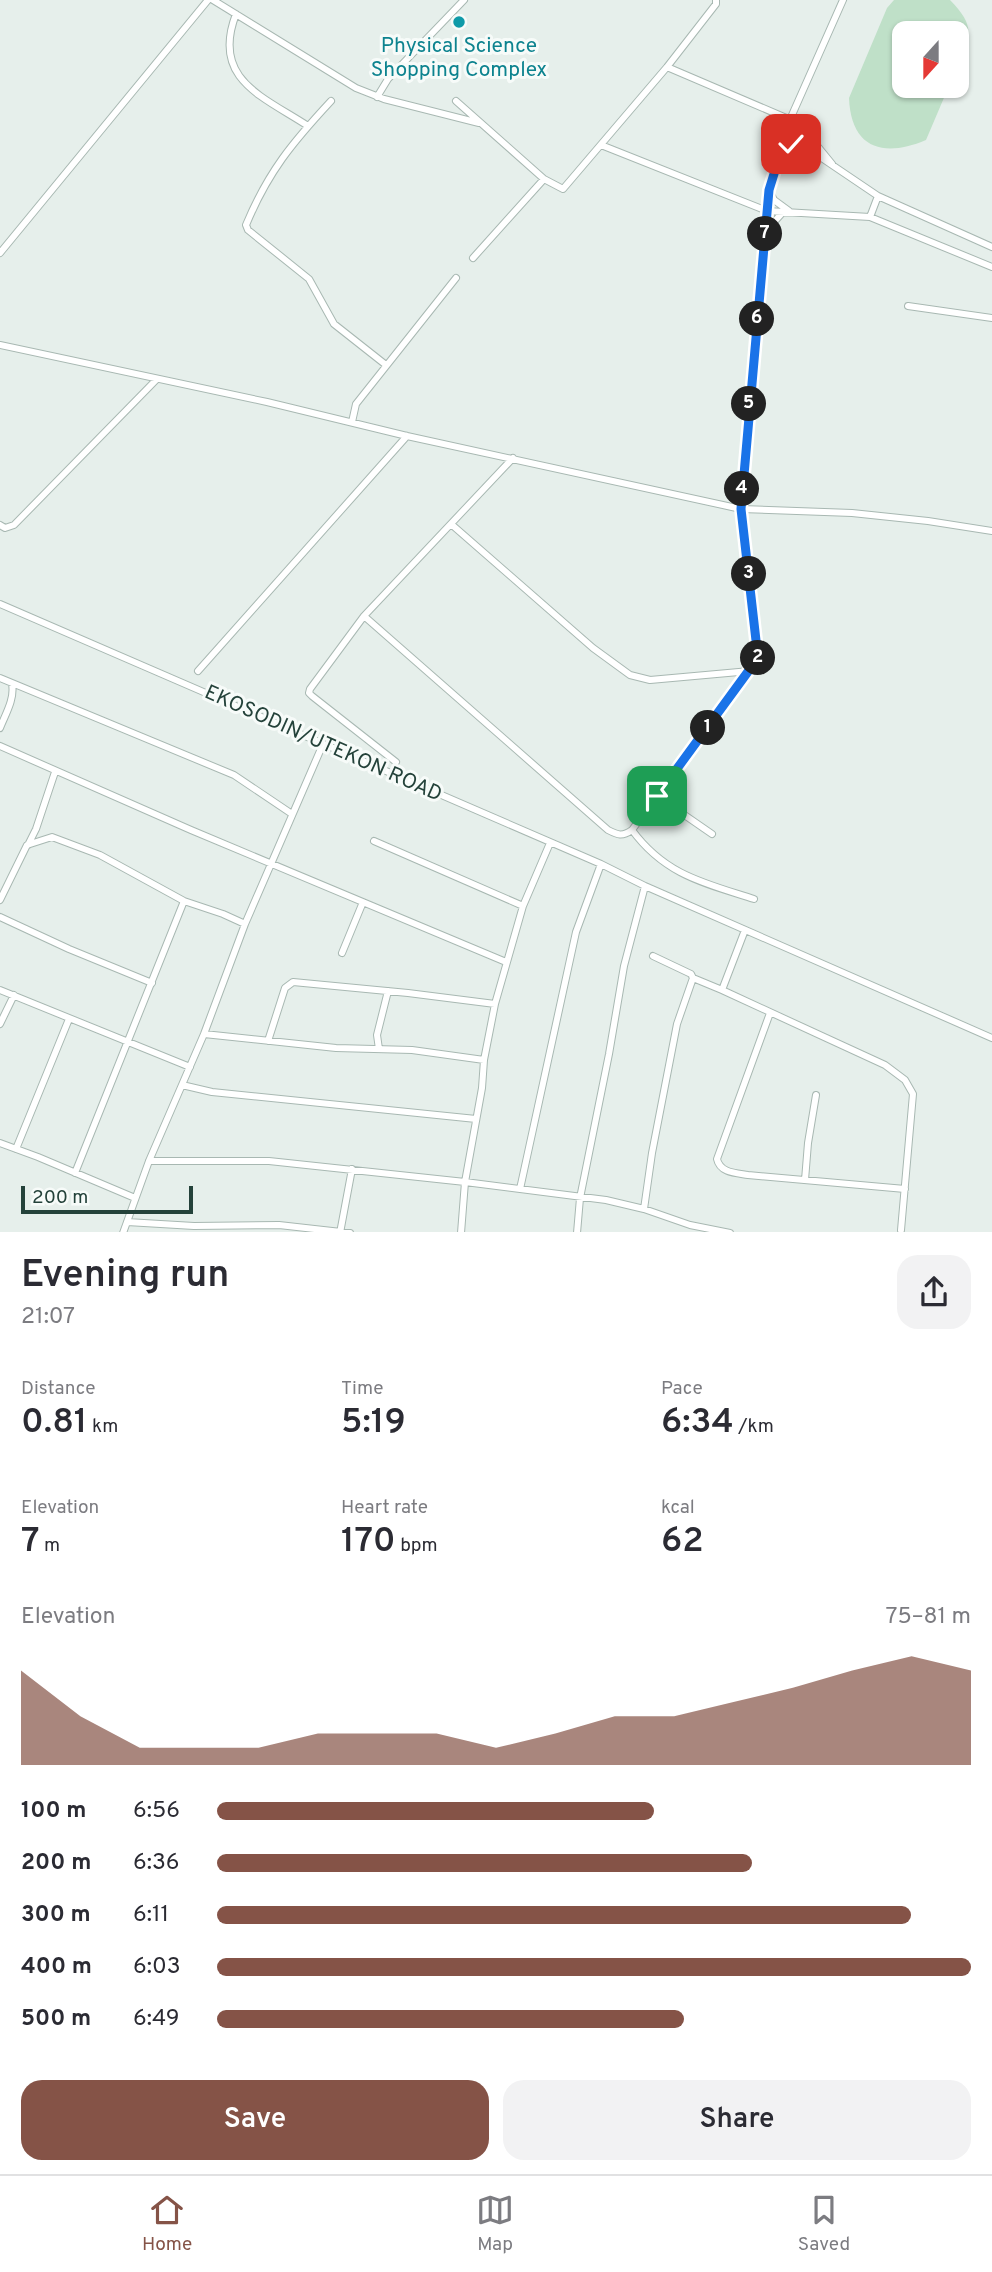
<!DOCTYPE html>
<meta charset="utf-8">
<style>
:root{--surface:#fff;--page:#f2f2f3;--text:#2b2b33;--muted:#7c7c81;--line:#e1e1e2;--accent:#855347}
body{margin:0;font-family:Overpass,sans-serif;background:var(--page);color:var(--text);height:100vh;display:flex;flex-direction:column;font-size:26px;white-space:nowrap}
*{box-sizing:border-box;margin:0}
p{font-size:23px;color:var(--muted)}
.icon{flex:none;width:38px;height:38px;fill:none;stroke:currentColor;stroke-width:2;stroke-linecap:round;stroke-linejoin:round}
.map{position:relative;height:1232px;overflow:hidden}
.sheet{display:flex;flex-direction:column;background:var(--surface);flex:1}
.sheet>*{flex:none}
.needle{width:46px;rotate:201deg}
.buttons{position:absolute;left:892px;top:21px;display:grid;gap:14px}
.buttons a{display:grid;place-items:center;width:77px;height:77px;border-radius:14px;background:var(--surface);box-shadow:0 2px 5px #0004;font-size:35px}
.scale{position:absolute;left:21px;bottom:18px;width:172px;box-sizing:border-box;padding-left:7px;border:4px solid #24423a;border-top:0;font-size:19px;line-height:24px;white-space:nowrap;color:#24423a;-webkit-text-stroke:5px #f7fbf9;paint-order:stroke}
.pin{position:absolute;display:grid;place-items:center;width:60px;height:60px;color:#fff;margin:-30px;border-radius:14px;box-shadow:0 4px 10px #0006}
.km{position:absolute;width:35px;height:35px;margin:-18px;border-radius:50%;background:#222;color:#fff;font-size:19px;line-height:35px;text-align:center}
.round{display:grid;place-items:center;flex:none;width:74px;height:74px;border-radius:21px;background:var(--page)}
.overview{display:flex;align-items:center;justify-content:space-between;height:119px;padding:0 21px}
h1{font-size:38px;font-weight:600;line-height:52px}
.figures{display:grid;grid-template-columns:repeat(3,1fr);gap:10px;height:119px;padding:7px 21px}
.figures div{display:grid;align-content:center}
.figures b{font-size:35px;font-weight:600}
.figures small{font-size:19px;font-weight:400}
.figures p{font-size:19px}
.chart{height:196px;padding:14px 21px}
.chart p{display:flex;justify-content:space-between}
.chart svg{width:100%;height:126px;margin-top:7px;fill:var(--accent);opacity:.7}
.cta{display:flex;gap:14px;margin-top:auto;padding:14px 21px}
.cta a{flex:1;height:80px;border-radius:21px;background:var(--accent);color:#fff;font-size:28px;font-weight:600;line-height:80px;text-align:center}
.cta a+a{background:var(--page);color:var(--text)}
ul{padding:0 21px;list-style:none;font-size:23px}
li{display:grid;grid-template-columns:112px 84px 1fr;align-items:center;height:52px}
li i{height:18px;border-radius:9px;background:var(--accent)}
.dock{display:flex;justify-content:space-around;align-items:center;height:98px;border-top:2px solid var(--line);background:var(--surface);font-size:19px;color:var(--muted)}
.dock a{display:grid;justify-items:center;gap:4px}
.dock .selected{color:var(--accent)}
.map>svg:first-child{display:block}
.park{fill:#bfe0c8}
.lines{fill:none;stroke-linecap:round;stroke-linejoin:round}
.minor-casing{stroke:#a8b8b2;stroke-width:8}
.minor{stroke:#fff;stroke-width:6}
.route-casing{stroke:#fff;stroke-width:14}
.route{stroke:#1a73e8;stroke-width:9}
.culture-dot{fill:#0f9aa8;stroke:#f7fbf9;stroke-width:2.5}
.labels{text-anchor:middle;dominant-baseline:central;stroke-width:6;stroke-linejoin:round;paint-order:stroke}
.culture-label{font-size:21px;fill:#0d838f;stroke:#f7fbf9}
.street-label{font-size:21px;fill:#24423a;stroke:#f7fbf9}
</style>
<div class="map">
<svg width="992" height="1233" viewBox="0 0 992 1233">
<rect width="100%" height="100%" fill="#e6efeb"/>
<path class="park" d="M894,0H950C976,27 971,35 957,67V33H905V86H949L926,140C884,158 851,149 849,98L887,8Z"/>
<g class="lines">
<g class="minor-casing">
<path id="minor" d="M213,0L356,88L384,99L479,123
M236,14C211,79 262,96 308,126
M667,67L791,120
M377,97L388,79L464,0
M331,101C292,143 268,172 246,225L248,230L309,279L334,324L386,365
M456,101L544,179L563,189L667,67L716,4V0
M792,115L832,164
M601,145L767,211L870,217L992,267
M782,148L791,143L804,146L878,196L992,247
M769,190L774,200L789,211
M870,217L878,196
M766,231L783,212
M0,253L208,0
M473,258L544,179
M908,306L992,318
M0,345L267,402L407,436L741,509L852,513L928,521L992,531
M352,422L356,404L456,278
M451,524L593,648L630,675L650,680L750,671
M0,525L5,528L14,525L156,380
M0,604L601,864L645,886L992,1038
M364,616L608,830C618,835 622,837 632,830L758,658L741,509L769,190L792,115L843,0
M198,671L407,436
M0,678L234,775L292,814
M0,728C5,715 15,699 12,684
M0,746L191,830L506,962
M396,762L312,696L309,693L310,689L364,616L513,458
M657,796L712,834
M632,830C665,875 704,883 754,899
M374,841L523,906
M28,845L36,829L55,772
M0,900L27,845L52,837L100,855L184,901L223,914L245,924
M0,917L69,949L152,983
M342,953L363,902
M653,956L691,974L693,978L722,990L745,930
M0,990L190,1067
M722,990L885,1065L905,1080L913,1094L901,1230
M770,1013L717,1159C720,1173 736,1173 748,1175L905,1189
M0,1024L14,995
M204,1034L336,1048L412,1050L484,1060
M268,1041L285,988L293,982L408,993L495,1004
M379,1049L377,1035L388,991
M182,1085L212,1092L476,1119
M0,1143L38,1157L135,1198
M16,1149L69,1019
M149,1161H269L465,1182L606,1200L644,1209L690,1225L730,1233
M75,1173L184,901
M805,1180L808,1143L816,1095
M520,1189L576,932L601,864
M644,1209L652,1153L677,1024L693,978
M127,1222L194,1226L279,1225L350,1233
M123,1233L149,1161L204,1034L245,924L323,744
M340,1233L352,1169
M461,1233L465,1182L482,1088L484,1060L495,1004L523,906L550,843
M577,1233L580,1198L609,1054L624,966L645,886"/>
</g>
<use href="#minor" class="minor"/>
</g>
<g class="lines">
<g class="route-casing">
<path id="route" d="M657,796L758,658L741,509L769,190L782,148L791,144"/>
</g>
<use href="#route" class="route"/>
</g>
<circle class="culture-dot" cx="459" cy="22" r="7"/>
<g class="labels">
<g class="culture-label">
<text x="459" y="46">Physical Science<tspan x="459" dy="24">Shopping Complex</tspan></text>
</g>
<g class="street-label">
<text transform="translate(323 744) rotate(24)">EKOSODIN/UTEKON ROAD</text>
</g>
</g>
</svg>
<div class="buttons">
<a><svg class="needle" viewBox="-14 -14 28 28"><path d="M0-13l5 13h-10z" fill="#e53935"/><path d="M0 13l5-13h-10z" fill="#7c7c81"/></svg></a>
</div>
<div class="scale">200 m</div>
<div class="pin" style="left:657px;top:796px;background:#1e9e55"><svg class="icon" aria-label="arrive" viewBox="0 0 24 24"><path d="M6 21V4h12l-3 4 3 4H6"/></svg></div>
<div class="pin" style="left:791px;top:144px;background:#d93025"><svg class="icon" aria-label="check" viewBox="0 0 24 24"><path d="M5 12l5 5 9-10"/></svg></div>
<b class="km" style="left:708px;top:728px">1</b>
<b class="km" style="left:758px;top:658px">2</b>
<b class="km" style="left:749px;top:574px">3</b>
<b class="km" style="left:742px;top:489px">4</b>
<b class="km" style="left:749px;top:404px">5</b>
<b class="km" style="left:757px;top:319px">6</b>
<b class="km" style="left:765px;top:234px">7</b>
</div>
<section class="sheet">
<div class="overview"><div><h1>Evening run</h1><p>21:07</p></div><a class="round"><svg class="icon" aria-label="share" viewBox="0 0 24 24"><path d="M12 15V3M7 8l5-5 5 5M5 13v7h14v-7"/></svg></a></div>
<div class="figures">
<div><p>Distance</p><b>0.81<small> km</small></b></div>
<div><p>Time</p><b>5:19</b></div>
<div><p>Pace</p><b>6:34<small> /km</small></b></div>
</div>
<div class="figures">
<div><p>Elevation</p><b>7<small> m</small></b></div>
<div><p>Heart rate</p><b>170<small> bpm</small></b></div>
<div><p>kcal</p><b>62</b></div>
</div>
<div class="chart"><p><span>Elevation</span>75–81 m</p>
<svg viewBox="0 0 160 44" preserveAspectRatio="none"><path d="M0 44V11L10 27L20 38L30 38L40 38L50 33L60 33L70 33L80 38L90 33L100 27L110 27L120 22L130 17L140 11L150 6L160 11V44z"/></svg>
</div>
<ul>
<li><b>100 m</b>6:56<i style="width:58%"></i></li>
<li><b>200 m</b>6:36<i style="width:71%"></i></li>
<li><b>300 m</b>6:11<i style="width:92%"></i></li>
<li><b>400 m</b>6:03<i style="width:100%"></i></li>
<li><b>500 m</b>6:49<i style="width:62%"></i></li>
</ul>
<div class="cta"><a>Save</a><a>Share</a></div>
</section>
<nav class="dock">
<a class="selected"><svg class="icon" aria-label="home" viewBox="0 0 24 24"><path d="M3 11l9-7 9 7M6 9v11h12V9"/></svg>Home</a>
<a><svg class="icon" aria-label="map" viewBox="0 0 24 24"><path d="M3 6l6-2 6 2 6-2v14l-6 2-6-2-6 2zM9 4v14M15 6v14"/></svg>Map</a>
<a><svg class="icon" aria-label="saved" viewBox="0 0 24 24"><path d="M7 4h10v16l-5-4-5 4z"/></svg>Saved</a>
</nav>
